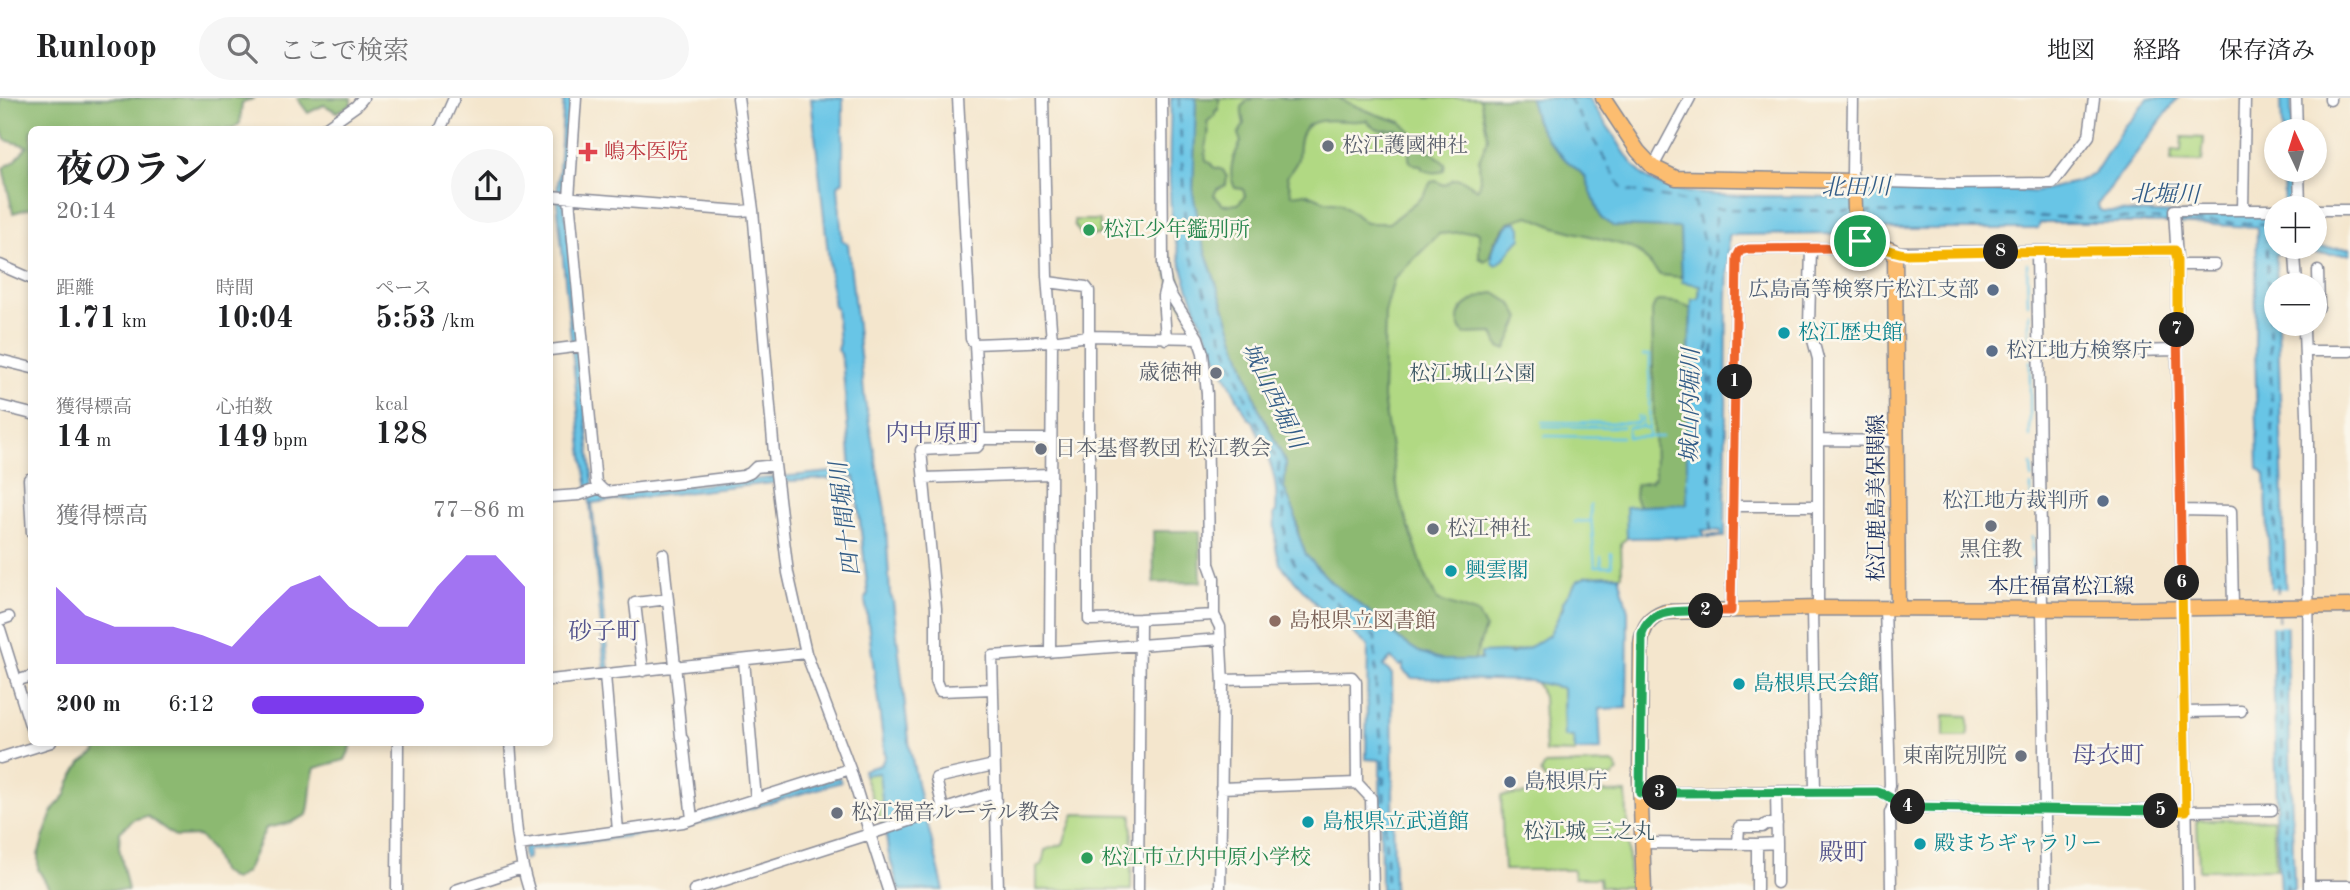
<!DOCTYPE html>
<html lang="ja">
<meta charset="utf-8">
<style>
:root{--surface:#fff;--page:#f6f6f6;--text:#202124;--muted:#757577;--line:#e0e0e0;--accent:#7c3aed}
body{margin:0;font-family:"Old Standard TT","Noto Serif JP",serif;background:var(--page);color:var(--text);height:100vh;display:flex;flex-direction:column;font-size:26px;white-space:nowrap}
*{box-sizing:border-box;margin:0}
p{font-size:23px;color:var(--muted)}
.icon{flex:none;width:38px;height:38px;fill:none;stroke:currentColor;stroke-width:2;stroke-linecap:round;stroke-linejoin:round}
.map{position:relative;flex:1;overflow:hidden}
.side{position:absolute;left:28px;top:28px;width:525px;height:620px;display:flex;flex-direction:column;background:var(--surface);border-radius:10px;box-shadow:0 4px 10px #0003}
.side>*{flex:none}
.needle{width:46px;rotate:356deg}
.buttons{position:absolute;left:2264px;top:21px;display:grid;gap:14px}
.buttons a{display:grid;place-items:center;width:63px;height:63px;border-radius:50%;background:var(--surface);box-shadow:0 4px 10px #0003;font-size:35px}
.pin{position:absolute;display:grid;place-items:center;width:60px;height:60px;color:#fff;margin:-30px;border:4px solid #fff;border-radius:50%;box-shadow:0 2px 7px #0007}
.km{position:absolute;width:35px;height:35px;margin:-18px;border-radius:50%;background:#222;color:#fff;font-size:19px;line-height:35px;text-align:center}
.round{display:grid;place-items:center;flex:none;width:74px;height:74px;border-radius:37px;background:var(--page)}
.head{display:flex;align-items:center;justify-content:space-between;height:119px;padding:0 28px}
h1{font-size:38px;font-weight:700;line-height:52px}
.metrics{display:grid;grid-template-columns:repeat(3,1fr);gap:10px;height:119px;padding:7px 28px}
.metrics div{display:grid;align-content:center}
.metrics b{font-size:30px;font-weight:700}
.metrics small{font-size:19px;font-weight:400}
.metrics p{font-size:19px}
.chart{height:196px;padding:14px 28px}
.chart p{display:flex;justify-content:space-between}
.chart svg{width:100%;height:126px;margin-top:7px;fill:var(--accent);opacity:.7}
ul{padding:0 28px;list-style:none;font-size:23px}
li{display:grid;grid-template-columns:112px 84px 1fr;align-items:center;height:52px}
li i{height:18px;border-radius:9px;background:var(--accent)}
header{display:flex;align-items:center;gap:42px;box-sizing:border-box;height:98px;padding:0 35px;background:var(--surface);border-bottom:2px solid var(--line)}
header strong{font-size:33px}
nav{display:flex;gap:38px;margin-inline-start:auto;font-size:24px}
.search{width:490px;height:63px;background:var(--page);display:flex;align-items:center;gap:18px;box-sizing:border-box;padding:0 24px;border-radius:38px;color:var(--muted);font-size:26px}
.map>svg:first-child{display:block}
.green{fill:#b1d983;stroke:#668470;stroke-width:2}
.forest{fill:#8cb971;stroke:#547468;stroke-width:2}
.water{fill:#68c5e6;stroke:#427aa2;stroke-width:2}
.pier{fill:#f4e6cd}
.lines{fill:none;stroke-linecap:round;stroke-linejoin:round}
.stream{stroke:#68c5e6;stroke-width:2.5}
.ferry{stroke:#325c87;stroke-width:2;stroke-dasharray:9 7;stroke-linecap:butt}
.minor-casing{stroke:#888a96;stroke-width:13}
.major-casing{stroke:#888a96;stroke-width:17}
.minor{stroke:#fff;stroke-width:10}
.major{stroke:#fcbd6f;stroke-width:14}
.split-1-casing{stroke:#fff;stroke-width:14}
.split-2-casing{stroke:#fff;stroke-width:14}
.split-3-casing{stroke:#fff;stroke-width:14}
.split-4-casing{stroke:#fff;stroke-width:14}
.split-5-casing{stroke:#fff;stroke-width:14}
.split-6-casing{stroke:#fff;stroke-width:14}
.split-7-casing{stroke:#fff;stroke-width:14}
.split-8-casing{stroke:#fff;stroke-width:14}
.split-9-casing{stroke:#fff;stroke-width:14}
.split-1{stroke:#f0652b;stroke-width:9}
.split-2{stroke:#f0652b;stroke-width:9}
.split-3{stroke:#22a559;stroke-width:9}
.split-4{stroke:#22a559;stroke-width:9}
.split-5{stroke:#22a559;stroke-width:9}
.split-6{stroke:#f5b400;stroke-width:9}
.split-7{stroke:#f0652b;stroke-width:9}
.split-8{stroke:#f5b400;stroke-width:9}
.split-9{stroke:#f5b400;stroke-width:9}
.worship-dot{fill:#6b7280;stroke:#fbf7ec;stroke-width:2.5}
.health-dot{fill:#e0444e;stroke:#fbf7ec;stroke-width:2.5}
.leisure-dot{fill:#2e9e5b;stroke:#fbf7ec;stroke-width:2.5}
.service-dot{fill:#5c6f8a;stroke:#fbf7ec;stroke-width:2.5}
.culture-dot{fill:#0f9aa8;stroke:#fbf7ec;stroke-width:2.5}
.education-dot{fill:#8d6e63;stroke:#fbf7ec;stroke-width:2.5}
.labels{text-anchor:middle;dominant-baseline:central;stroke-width:5;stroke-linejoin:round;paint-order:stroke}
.worship-label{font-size:21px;fill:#5b616d;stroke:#fbf7ec;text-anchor:start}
.health-label{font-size:21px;fill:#be3a42;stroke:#fbf7ec;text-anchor:start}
.leisure-label{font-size:21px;fill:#27864d;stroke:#fbf7ec;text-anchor:start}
.service-label{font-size:21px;fill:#4e5e75;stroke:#fbf7ec;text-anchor:end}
.culture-label{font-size:21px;fill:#0d838f;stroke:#fbf7ec;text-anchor:start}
.park-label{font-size:21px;fill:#405a67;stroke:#fbf7ec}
.street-label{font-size:21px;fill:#1b2f5e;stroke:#fbf7ec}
.education-label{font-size:21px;fill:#785e54;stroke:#fbf7ec;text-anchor:start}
.water-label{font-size:23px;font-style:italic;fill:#325c87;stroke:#fbf7ec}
.quarter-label{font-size:24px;fill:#54548c;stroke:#fbf7ec}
</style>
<header>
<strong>Runloop</strong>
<div class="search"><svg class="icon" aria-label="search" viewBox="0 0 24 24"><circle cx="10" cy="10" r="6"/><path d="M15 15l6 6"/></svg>ここで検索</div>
<nav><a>地図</a><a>経路</a><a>保存済み</a></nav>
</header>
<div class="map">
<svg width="2350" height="792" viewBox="0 0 2350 792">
<rect width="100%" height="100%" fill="#fbf7ec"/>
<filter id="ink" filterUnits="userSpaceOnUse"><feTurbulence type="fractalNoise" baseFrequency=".0143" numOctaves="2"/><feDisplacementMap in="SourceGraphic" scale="14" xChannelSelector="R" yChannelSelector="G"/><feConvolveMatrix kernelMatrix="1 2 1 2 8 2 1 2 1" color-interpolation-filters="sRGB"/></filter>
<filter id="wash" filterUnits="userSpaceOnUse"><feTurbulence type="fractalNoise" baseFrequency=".00686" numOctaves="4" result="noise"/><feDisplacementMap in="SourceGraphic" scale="28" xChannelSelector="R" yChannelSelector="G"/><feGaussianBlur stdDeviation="1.57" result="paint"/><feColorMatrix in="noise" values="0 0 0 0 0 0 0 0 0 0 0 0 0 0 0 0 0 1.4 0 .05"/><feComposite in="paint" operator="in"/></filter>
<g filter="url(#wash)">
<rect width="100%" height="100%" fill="#f4e6cd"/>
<path class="green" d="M1196,0H1530L1534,16L1680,130L1682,183L1700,186L1699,201H1692L1687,293V407L1627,409V440L1621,445L1622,477L1587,478C1580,485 1570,493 1565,502C1559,512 1557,528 1549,537C1531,556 1505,555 1481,555L1480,563H1454L1419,554L1399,541L1366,511L1342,493L1249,283L1195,11Z
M2182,39L2204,40L2202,64L2171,63L2172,52L2181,53Z
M1074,122H1100V137H1081L1074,126Z
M1168,155C1182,175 1182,200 1194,222L1192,223C1178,202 1163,182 1168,155Z
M1536,584L1563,590L1564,639H1574L1575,655L1545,654L1543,598Z
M1944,617L1968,618V636L1966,639H1944Z
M1612,665L1616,668L1618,673L1613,679L1548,682L1544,680L1541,674L1545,667Z
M879,674L886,727H882L864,677Z
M1574,693L1626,695L1630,789H1600L1599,780H1574L1573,772H1504L1501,698Z
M1074,716L1132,717L1131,792H1037V769L1042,767L1045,752L1063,746Z
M2273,721L2276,771L2199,772L2197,722Z"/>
<path class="forest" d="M0,0H255L242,5L240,25L233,31L32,32L31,110L13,115L3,70L15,63L27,48L5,42L0,28Z
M297,0H351V7L337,14L324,7L308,15Z
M1196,0H1219V12L1215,13V17L1207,24C1212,38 1203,48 1206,62L1211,65L1213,69L1223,72L1227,79L1226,87L1217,91L1214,97L1223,107L1238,106L1245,98L1243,91L1235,90C1227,74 1233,59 1241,44L1238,36L1244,27C1242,13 1237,7 1253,0H1337L1375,16L1401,24L1445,66L1444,72C1438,76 1428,75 1422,71L1421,67C1405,67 1409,58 1410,46L1397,31C1383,32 1377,34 1366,22C1348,27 1315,14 1303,33C1298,41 1299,52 1298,60C1298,65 1290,73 1287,79L1292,97L1306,95L1325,103L1341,105L1366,125H1389L1422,99L1431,84L1436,83L1444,87L1453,81H1461L1477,91L1480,86L1479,62L1488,40L1480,0H1530L1536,23L1547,41L1566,62L1585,78L1601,120L1613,128L1680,130L1682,176L1680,179L1660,177L1641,156L1627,148L1555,129L1529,118L1508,124L1494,144L1489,160L1485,163L1479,160V135L1477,133L1439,136L1394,181L1385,215L1383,300L1399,400L1425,476L1437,502L1478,516L1485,530L1474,563L1443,562L1419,554L1399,541L1366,511L1331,484L1306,457L1299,439L1295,415L1284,390L1286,365L1258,309L1203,147L1193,97Z
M1495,195L1512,206L1520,220L1506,251L1499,250L1493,235L1464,236C1461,231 1458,225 1458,220C1459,206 1483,196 1495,195Z
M1658,203C1671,204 1682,203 1691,212L1687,293L1690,294V315H1687V407L1639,408L1635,399L1636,387L1651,383L1655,379L1652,213L1655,205Z
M1153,433H1200L1201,484L1154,485Z
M99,644H351V649L345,662L315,670C309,686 312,701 307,717L290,725L266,730L246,774L234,782L220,773L212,753L199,738L176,739L147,718L133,722L120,734L119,749L128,792H50L38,771V757L45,735L54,710L66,697L70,684L81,665L96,654Z"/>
<path class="water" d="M564,0H571L564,105L593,387L600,397L851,372L843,272L841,256L837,252L839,245L836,210H834L811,0H843V83L838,88L842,142L848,146L865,303L885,412L890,496L893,503L910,651L923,714L926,720L944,792H899L888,753L879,675L864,677L863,672L881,667L885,658L865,501L868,495L855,379L790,383L592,405L609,573H605L590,405L582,351L557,101Z
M1171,0H1196L1193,96L1203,147L1258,309L1286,365L1284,390L1295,415L1297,433L1306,457L1331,484L1366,511L1399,541L1419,554L1443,562H1481V555L1504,554L1511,556L1532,548L1549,537L1563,510V504L1577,483L1587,478L1619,477L1628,513L1627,610L1599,611L1601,652L1575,653L1574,639H1564L1563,590L1530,583L1412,580L1403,572V566L1400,568L1391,560L1383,568L1392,576L1394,792H1381L1380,662L1366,661L1368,548L1330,515L1325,516L1280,466L1276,450L1274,415L1276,414C1279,374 1267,359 1253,323L1248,320C1214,259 1177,180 1171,112C1168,75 1170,37 1171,0Z
M1530,0H1589C1597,15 1604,23 1613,36C1624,53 1634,74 1653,84C1691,104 1783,96 1828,99C1837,100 1846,103 1855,102C1862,100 1867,95 1873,90L1923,91L1929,93L2010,92L2035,94L2076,84L2094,76L2125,27C2136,20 2138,9 2148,0H2178L2098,106L2099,111L2102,113L2183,116H2277V149L2350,150V156H2276L2294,792H2280L2275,713L2277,709L2271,490L2265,377L2258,370L2255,246L2257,129L2168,125H2040L2038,131H1883L1848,129L1847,132L1838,136L1729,137L1727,199L1725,439H1708V437H1721V433L1702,432L1705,439L1627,440L1626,409L1687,406V315L1690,314V294L1687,293L1692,201H1699L1700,187L1682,184L1680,130L1613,128L1601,120L1585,78L1566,62L1547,41L1536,23Z
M2281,0H2291L2292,33H2282Z
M2283,72H2293L2294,110H2284Z
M1517,124L1521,130V140C1512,147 1506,162 1496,167L1492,164C1490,147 1500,138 1510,125Z
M839,679L841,684L681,731L528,752V760L524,762L523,752L526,748L683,726Z"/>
<path class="pier" d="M2269,491H2288V528H2270Z"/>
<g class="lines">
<path class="stream" d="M2027,166L2028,206
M2029,215V247
M1643,257H1650L1649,331
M1642,319V329H1628V339H1662
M1543,324L1638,325V319
M1543,328L1622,329
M1642,329L1649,331V339
M1545,338L1622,339
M2030,339V263
M2031,366L2032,380
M2031,388V400
M1590,407L1595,468H1602L1601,459
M1574,424L1591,423
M2032,439V453
M2032,461L2033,471
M1602,468H1612L1611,455"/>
<path class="ferry" d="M1179,0L1186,145L1252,315L1279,366L1278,375L1283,399L1286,449L1296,468L1375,539L1376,592L1383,660L1387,792
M1569,0L1623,92L1694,105L1707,157L1710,386
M1863,114L2169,122
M2178,122L2266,126L2278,501
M1711,432L1715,111L1850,113
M2278,514L2287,792"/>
</g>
</g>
<g filter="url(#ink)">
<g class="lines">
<g class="minor-casing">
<path id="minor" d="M576,0L569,100L596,385L605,394L743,378L750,375L756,369L775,367
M958,0L971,241L975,246L980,345L977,349L921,352L936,510V583L940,593L993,591
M1043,0L1047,178L1052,243L1050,554
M1162,0L1163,167L1166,186L1172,199L1198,240L1203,255L1207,296L1209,466L1214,480V517L1220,529L1223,586L1220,792
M1853,0L1852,75L1854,83L1955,86L2053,85L2089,38L2094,0
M2296,0L2297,33
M2330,0V2
M322,32L356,8L363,0
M440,32L454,0
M1653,69L1690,0
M2299,72L2300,110
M550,98L740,113L753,112
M2243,112L2245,0
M2315,112H2350
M1811,151L1809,227L1818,261V510
M1895,154L2175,152
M2037,154L2046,792
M2295,156L2297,187
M0,167L32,181
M2177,167H2215
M1048,184L1086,189L1089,193V522L1140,521L1138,792
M2315,209H2319L2318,173
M2300,226L2304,233L2308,343L2309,792
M1166,241L1163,198L1166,186
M975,246L1052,243L1088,238L1198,240
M550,252L582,248
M2305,253H2350
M2038,255L2177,252
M0,262L32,270
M0,308L32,316
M980,341H1051
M1819,342L1897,343
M924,380L1051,376
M32,381H29L32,435
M550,399L579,397L600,390
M1734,408H1818
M2180,412L2231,413L2233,508
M663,456L679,604L678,608L681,639L683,642L692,721
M1885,509L1890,687L1888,696L1894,705L1890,715L1891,792
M1731,513L1737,159L1740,153L1748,151L1844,150L1860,143
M1140,521L1214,517
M0,522L9,519
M0,531L32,633
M744,562L756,702
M643,573L635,505L668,501
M605,577L618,733
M550,582L806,555
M1223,582L1352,579L1356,584L1357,685
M16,583L32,578
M2185,614L2241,613
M510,644C514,693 514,745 529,792
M0,660L51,644
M1221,690L1357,685L1371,700L1373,792
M1815,693L1877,694L1888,696
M1640,695L1815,693L1812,510
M1894,705L1909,709L2186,713L2272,712
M943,711L936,680L994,667
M1642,745L1757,746V792
M1777,745V785
M1738,746L1739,729H1762L1766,726H1777
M1757,746L1777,745L1776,694
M519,747L683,724L850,671
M2310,788H2350
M397,792L398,644
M456,792L522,770
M694,792L870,736L850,671L806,555L788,475L775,367L753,112L738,0
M888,792L870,736L994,695
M998,792L992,558L1221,541
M2188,792L2177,252V162L2174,112H2277"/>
</g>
<g class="major-casing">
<path id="major" d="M1603,0L1638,53L1653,69L1676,80L1854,83L1856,139C1866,149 1883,146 1895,154L1898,509
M1644,792L1640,681L1641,546C1643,528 1649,520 1665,514L1818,510L2135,511L2350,508"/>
</g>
<use href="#minor" class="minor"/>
<use href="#major" class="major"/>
</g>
</g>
<g class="lines" filter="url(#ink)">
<g class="split-1-casing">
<path id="split-1" d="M1735,284L1737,159L1740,153L1748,151L1844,150L1860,143"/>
</g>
<g class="split-2-casing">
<path id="split-2" d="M1706,513H1731L1735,284"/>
</g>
<g class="split-3-casing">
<path id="split-3" d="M1660,695H1640L1642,536C1651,508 1682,514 1706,513"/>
</g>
<g class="split-4-casing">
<path id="split-4" d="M1660,695L1877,694C1891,697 1893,705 1908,709"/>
</g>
<g class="split-5-casing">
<path id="split-5" d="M1908,709L2161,713"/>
</g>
<g class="split-6-casing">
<path id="split-6" d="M2161,713H2186L2182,485"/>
</g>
<g class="split-7-casing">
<path id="split-7" d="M2177,232L2182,485"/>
</g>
<g class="split-8-casing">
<path id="split-8" d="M2001,154L2175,152L2177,162V232"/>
</g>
<g class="split-9-casing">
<path id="split-9" d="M1860,143C1874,147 1892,154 1906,156L2001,154"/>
</g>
<use href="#split-1" class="split-1"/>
<use href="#split-2" class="split-2"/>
<use href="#split-3" class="split-3"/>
<use href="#split-4" class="split-4"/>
<use href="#split-5" class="split-5"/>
<use href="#split-6" class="split-6"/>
<use href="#split-7" class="split-7"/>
<use href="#split-8" class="split-8"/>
<use href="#split-9" class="split-9"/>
</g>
<g class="worship-dot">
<circle cx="1328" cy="48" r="7"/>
<circle cx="1216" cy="275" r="7"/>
<circle cx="1041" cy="351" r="7"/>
<circle cx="1991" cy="428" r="7"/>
<circle cx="1433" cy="431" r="7"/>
<circle cx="2021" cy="658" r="7"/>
<circle cx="837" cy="715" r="7"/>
</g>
<path class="health-dot" d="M584.5 43.5h7v7h7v7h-7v7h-7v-7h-7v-7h7z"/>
<g class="leisure-dot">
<circle cx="1089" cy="132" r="7"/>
<circle cx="1087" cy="760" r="7"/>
</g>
<g class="service-dot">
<circle cx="1993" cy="192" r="7"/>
<circle cx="1992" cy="253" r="7"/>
<circle cx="2103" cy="403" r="7"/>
<circle cx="1510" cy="684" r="7"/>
</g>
<g class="culture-dot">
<circle cx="1784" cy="235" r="7"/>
<circle cx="1451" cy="473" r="7"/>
<circle cx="1739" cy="586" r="7"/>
<circle cx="1308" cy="724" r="7"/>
<circle cx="1920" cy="746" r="7"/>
</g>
<circle class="education-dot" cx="1275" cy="523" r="7"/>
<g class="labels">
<g class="worship-label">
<text x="1342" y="48">松江護國神社</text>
<text x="1202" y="275" text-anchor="end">歳徳神</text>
<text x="1055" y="351">日本基督教団 松江教会</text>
<text x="1447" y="431">松江神社</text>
<text x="1991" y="452" text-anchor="middle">黒住教</text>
<text x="2007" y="658" text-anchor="end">東南院別院</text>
<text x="851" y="715">松江福音ルーテル教会</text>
</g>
<g class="health-label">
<text x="604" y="54">嶋本医院</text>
</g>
<g class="leisure-label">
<text x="1103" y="132">松江少年鑑別所</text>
<text x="1101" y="760">松江市立内中原小学校</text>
</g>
<g class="service-label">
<text x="1979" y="192">広島高等検察庁松江支部</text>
<text x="2006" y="253" text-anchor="start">松江地方検察庁</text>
<text x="2089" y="403">松江地方裁判所</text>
<text x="1524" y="684" text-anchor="start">島根県庁</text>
</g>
<g class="culture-label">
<text x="1798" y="235">松江歴史館</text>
<text x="1465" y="473">興雲閣</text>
<text x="1753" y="586">島根県民会館</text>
<text x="1322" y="724">島根県立武道館</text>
<text x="1934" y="746">殿まちギャラリー</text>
</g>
<g class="park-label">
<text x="1472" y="276">松江城山公園</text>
<text x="1589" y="734">松江城 三之丸</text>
</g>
<g class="street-label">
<text transform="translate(1877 400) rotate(-90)">松江鹿島美保関線</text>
<text x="2061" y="489">本庄福富松江線</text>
</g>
<g class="education-label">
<text x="1289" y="523">島根県立図書館</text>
</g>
<g class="water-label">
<text transform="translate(1856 90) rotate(-1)">北田川</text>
<text transform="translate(2165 97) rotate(1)">北堀川</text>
<text transform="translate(1273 298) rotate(64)">城山西堀川</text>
<text transform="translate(1691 308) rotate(-89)">城山内堀川</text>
<text transform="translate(846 421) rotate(-97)">四十間堀川</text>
</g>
<g class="quarter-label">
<text x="933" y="337">内中原町</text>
<text x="604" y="535">砂子町</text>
<text x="2108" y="659">母衣町</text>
<text x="1843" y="756">殿町</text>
</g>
</g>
</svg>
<div class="buttons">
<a><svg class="needle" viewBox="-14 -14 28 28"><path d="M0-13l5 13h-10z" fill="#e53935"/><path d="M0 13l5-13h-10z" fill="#757577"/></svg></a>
<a>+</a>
<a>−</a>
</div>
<div class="pin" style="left:1860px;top:143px;background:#1e9e55"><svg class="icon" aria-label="arrive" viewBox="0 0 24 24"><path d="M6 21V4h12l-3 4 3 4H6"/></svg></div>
<b class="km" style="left:1735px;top:284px">1</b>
<b class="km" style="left:1706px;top:513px">2</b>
<b class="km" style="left:1660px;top:695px">3</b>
<b class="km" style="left:1908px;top:709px">4</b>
<b class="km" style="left:2161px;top:713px">5</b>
<b class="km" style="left:2182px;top:485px">6</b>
<b class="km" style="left:2177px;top:232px">7</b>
<b class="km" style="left:2001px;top:154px">8</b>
<section class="side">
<div class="head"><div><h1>夜のラン</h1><p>20:14</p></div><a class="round"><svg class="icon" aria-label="share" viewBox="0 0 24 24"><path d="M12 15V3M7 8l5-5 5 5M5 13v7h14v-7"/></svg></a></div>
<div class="metrics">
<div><p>距離</p><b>1.71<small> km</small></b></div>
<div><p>時間</p><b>10:04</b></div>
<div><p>ペース</p><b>5:53<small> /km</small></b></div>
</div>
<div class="metrics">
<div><p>獲得標高</p><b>14<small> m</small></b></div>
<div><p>心拍数</p><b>149<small> bpm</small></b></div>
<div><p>kcal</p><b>128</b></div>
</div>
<div class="chart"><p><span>獲得標高</span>77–86 m</p>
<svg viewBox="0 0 160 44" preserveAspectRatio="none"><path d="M0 44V17L10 27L20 31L30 31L40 31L50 34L60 38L70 27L80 17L90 13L100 24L110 31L120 31L130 17L140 6L150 6L160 17V44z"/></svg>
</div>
<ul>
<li><b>200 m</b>6:12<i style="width:63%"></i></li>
</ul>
</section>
</div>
